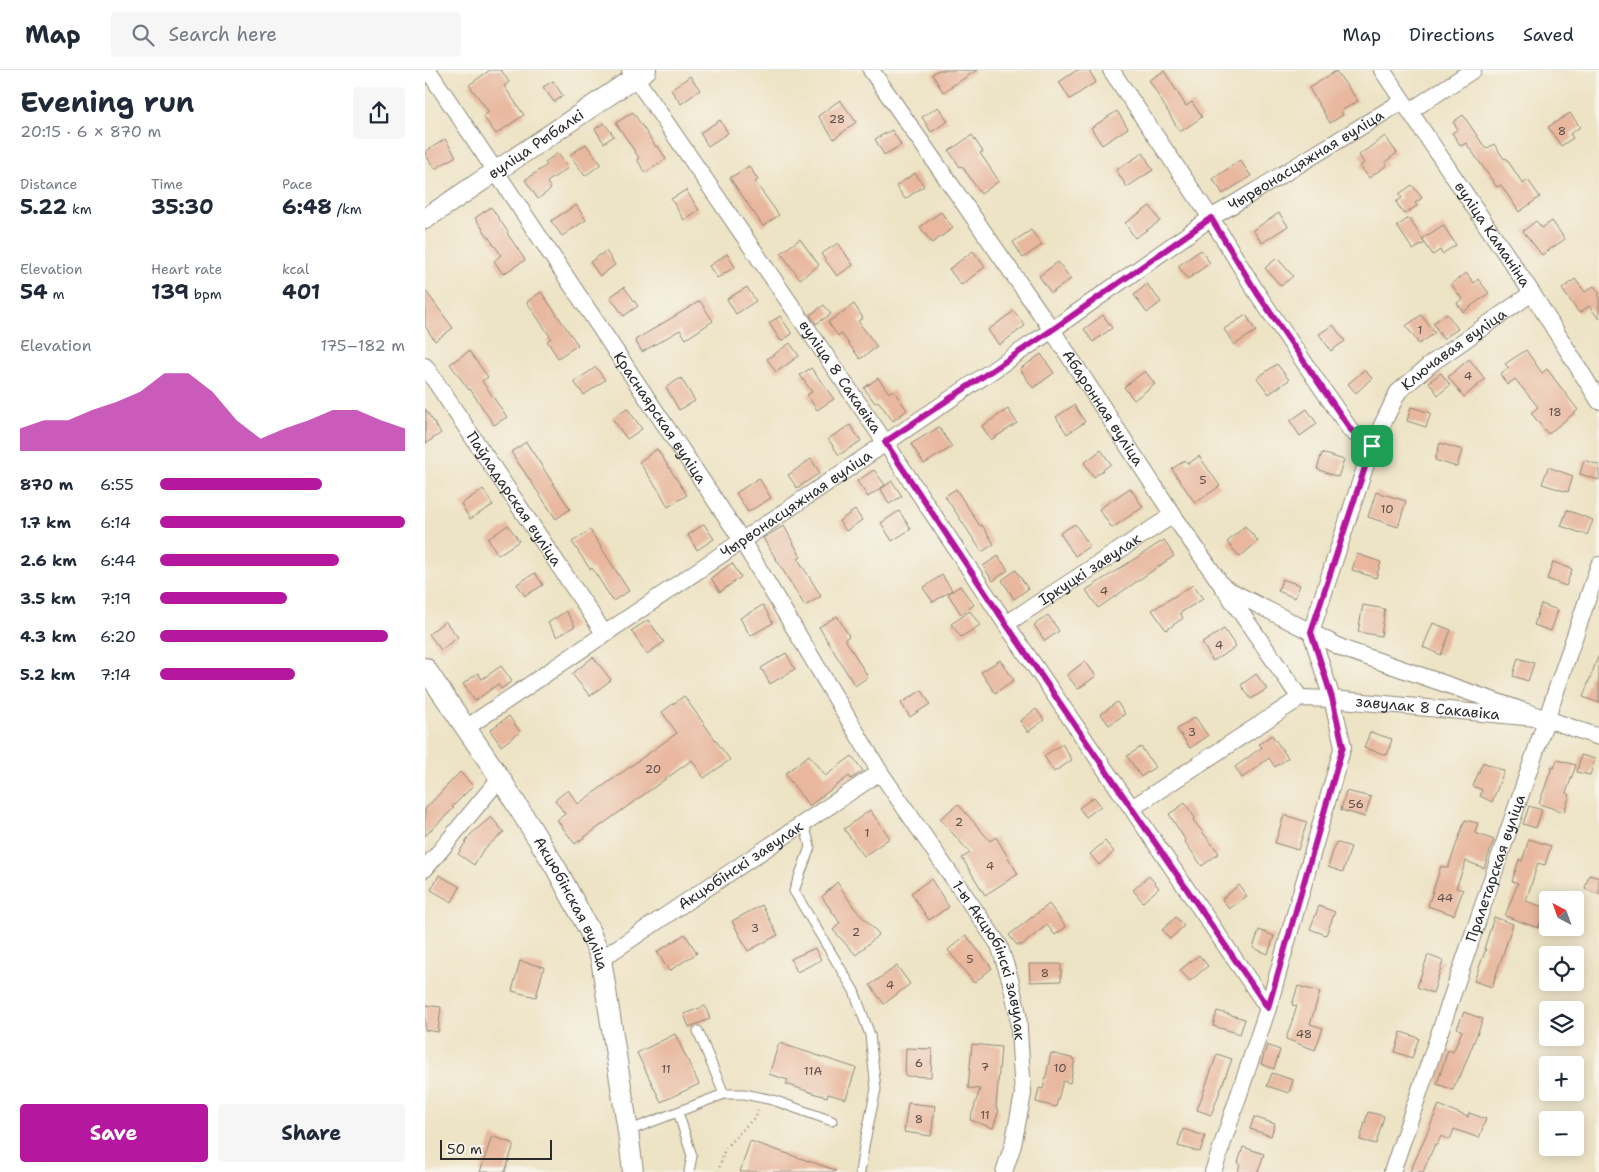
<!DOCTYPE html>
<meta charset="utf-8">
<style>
:root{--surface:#fff;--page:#f6f6f7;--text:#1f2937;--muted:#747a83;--line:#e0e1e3;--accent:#b5179e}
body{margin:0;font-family:"Shantell Sans",sans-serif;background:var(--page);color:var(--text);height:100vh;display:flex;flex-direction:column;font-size:19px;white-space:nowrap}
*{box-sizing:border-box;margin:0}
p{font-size:16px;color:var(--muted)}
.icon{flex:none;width:28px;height:28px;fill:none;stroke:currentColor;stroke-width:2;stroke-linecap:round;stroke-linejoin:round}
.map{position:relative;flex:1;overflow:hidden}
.sheet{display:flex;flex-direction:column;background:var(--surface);width:425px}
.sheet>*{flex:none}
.needle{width:32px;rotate:319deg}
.controls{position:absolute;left:1114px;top:821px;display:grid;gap:10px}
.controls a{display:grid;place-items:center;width:45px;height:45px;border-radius:5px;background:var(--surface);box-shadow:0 2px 12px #0003;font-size:25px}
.scale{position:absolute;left:15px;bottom:12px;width:112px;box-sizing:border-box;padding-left:5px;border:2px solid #2b2b2b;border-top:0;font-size:14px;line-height:18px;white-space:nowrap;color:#2b2b2b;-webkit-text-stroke:4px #f7f3e8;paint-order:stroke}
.pin{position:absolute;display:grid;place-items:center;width:42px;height:42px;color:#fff;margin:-21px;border-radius:10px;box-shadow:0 2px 8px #0006}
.round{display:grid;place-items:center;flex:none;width:52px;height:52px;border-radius:5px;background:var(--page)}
.overview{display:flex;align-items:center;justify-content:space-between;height:85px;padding:0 20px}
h1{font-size:28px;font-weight:700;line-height:38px}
.metrics{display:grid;grid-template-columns:repeat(3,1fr);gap:8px;height:85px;padding:5px 20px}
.metrics div{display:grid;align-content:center}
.metrics b{font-size:21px;font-weight:700}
.metrics small{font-size:14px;font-weight:400}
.metrics p{font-size:14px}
.chart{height:140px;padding:10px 20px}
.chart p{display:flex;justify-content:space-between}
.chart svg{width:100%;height:90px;margin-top:5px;fill:var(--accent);opacity:.7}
.cta{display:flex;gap:10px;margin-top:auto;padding:10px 20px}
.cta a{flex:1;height:58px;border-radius:5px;background:var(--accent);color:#fff;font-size:20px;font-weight:700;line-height:58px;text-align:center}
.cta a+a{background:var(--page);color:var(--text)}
ul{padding:0 20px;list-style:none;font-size:16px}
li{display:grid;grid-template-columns:80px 60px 1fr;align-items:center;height:38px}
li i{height:12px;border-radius:6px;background:var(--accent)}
header{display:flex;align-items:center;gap:30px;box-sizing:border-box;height:70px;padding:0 25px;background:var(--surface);border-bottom:1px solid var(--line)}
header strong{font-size:24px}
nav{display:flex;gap:28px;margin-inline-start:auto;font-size:18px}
.search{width:350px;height:45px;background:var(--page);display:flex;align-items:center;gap:12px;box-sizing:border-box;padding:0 18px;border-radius:5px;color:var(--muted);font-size:19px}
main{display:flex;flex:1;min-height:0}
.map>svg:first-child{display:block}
.building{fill:#e8b79e}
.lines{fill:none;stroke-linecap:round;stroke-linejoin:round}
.service-casing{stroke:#8c8778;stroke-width:11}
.minor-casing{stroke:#8c8778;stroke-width:18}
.tertiary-casing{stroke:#8c8778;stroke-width:22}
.path{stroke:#8c8778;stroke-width:2.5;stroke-dasharray:1 4;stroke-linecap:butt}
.service{stroke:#fff;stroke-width:9}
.minor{stroke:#fff;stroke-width:16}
.tertiary{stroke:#fff;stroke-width:20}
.route-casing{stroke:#fff;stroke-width:10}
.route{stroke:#b5179e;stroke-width:6}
.labels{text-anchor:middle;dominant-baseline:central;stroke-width:4.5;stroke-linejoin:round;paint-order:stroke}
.number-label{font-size:12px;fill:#5a4e48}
.street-label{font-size:15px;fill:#2b2b2b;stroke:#f7f3e8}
</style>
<header>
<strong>Map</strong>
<div class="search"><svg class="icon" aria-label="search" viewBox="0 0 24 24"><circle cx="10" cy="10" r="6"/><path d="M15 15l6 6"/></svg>Search here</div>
<nav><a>Map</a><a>Directions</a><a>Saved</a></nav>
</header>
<main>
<section class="sheet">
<div class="overview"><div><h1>Evening run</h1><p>20:15 · 6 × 870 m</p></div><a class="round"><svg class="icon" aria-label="share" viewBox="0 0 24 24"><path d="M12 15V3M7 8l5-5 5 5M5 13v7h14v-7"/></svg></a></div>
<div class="metrics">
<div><p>Distance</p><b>5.22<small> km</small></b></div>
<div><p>Time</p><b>35:30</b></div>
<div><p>Pace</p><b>6:48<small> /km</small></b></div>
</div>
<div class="metrics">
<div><p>Elevation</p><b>54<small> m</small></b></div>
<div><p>Heart rate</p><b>139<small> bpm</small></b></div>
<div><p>kcal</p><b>401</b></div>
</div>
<div class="chart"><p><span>Elevation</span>175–182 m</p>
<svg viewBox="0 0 160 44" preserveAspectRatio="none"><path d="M0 44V33L10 29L20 29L30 24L40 20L50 15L60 6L70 6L80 15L90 29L100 38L110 33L120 29L130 24L140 24L150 29L160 33V44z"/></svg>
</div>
<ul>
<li><b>870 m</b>6:55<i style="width:66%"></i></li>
<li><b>1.7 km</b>6:14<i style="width:100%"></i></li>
<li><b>2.6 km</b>6:44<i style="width:73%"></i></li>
<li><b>3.5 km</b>7:19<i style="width:52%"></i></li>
<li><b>4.3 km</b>6:20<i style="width:93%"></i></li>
<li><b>5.2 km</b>7:14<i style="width:55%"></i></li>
</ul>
<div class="cta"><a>Save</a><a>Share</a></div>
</section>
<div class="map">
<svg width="1174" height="1102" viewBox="0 0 1174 1102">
<rect width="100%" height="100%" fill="#f7f3e8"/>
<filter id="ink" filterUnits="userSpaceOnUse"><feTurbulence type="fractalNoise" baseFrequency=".02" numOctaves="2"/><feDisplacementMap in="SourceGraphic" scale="10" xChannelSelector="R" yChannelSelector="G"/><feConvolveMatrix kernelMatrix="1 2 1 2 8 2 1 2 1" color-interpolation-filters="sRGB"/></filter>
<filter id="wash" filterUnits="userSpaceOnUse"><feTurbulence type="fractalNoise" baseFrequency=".0096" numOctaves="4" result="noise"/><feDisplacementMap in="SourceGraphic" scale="20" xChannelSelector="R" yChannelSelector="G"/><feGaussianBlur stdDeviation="1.12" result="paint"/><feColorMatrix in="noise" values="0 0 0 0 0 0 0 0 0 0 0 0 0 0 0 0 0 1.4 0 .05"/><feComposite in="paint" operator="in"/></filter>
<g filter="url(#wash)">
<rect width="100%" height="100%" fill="#ede3c5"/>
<g id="blocks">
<path class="building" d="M65,0H76L84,12L79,16L99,45L71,64L58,46L64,42L44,15Z
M514,0H552L518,22L507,4Z
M652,0H664L671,12L645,29L634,12Z
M739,1L761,36L767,32L777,47L755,62L724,10Z
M911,1L933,31L916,41L918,45L905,53L884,18Z
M265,6L275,20L256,34L246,20Z
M128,11L138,26L129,32L118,17Z
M415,30L431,52L409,69L393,46Z
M513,37L523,51L506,62L497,47Z
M692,41L703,58L677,75L666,58Z
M208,42L231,77L233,76L241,89L220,103L212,89L214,88L191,53Z
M1145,43L1155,57L1145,64L1148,68L1136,76L1123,57Z
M1038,45L1061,79L1069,74L1079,89L1081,88L1098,114L1103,110L1115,127L1094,142L1076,115L1072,117L1041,73L1036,76L1027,63L1033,59L1028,52Z
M295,50L303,63L283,76L275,63Z
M179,53L189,66L179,73L170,59Z
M467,60L476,75L459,85L450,69Z
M547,65L558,82L555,83L574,111L556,124L537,96L535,97L524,81Z
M960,66L972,83L960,92L962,95L944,108L935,96L939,93L934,85Z
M20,69L31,86L10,99L0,84V82Z
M161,74L176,94L160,106L145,85Z
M133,83L143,98L122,112L126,119L113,129L100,110L122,95L120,92Z
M718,83L728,100L702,117L691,100Z
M815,90L826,106L798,124L788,109Z
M324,96L333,110L330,112L354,145L338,156L305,108Z
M490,103L499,116L480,129L471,116Z
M987,115L997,128L990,133L992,136L979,144L971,132L977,128L974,124Z
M261,120L274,140L259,150L246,129Z
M151,135L161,150L137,166L126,151Z
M725,136L735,151L710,168L700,153Z
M66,137L83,162L82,163L100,190L78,204L69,191L76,185L50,148Z
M516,142L528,158L507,173L495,157Z
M854,143L863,156L837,173L828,160Z
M984,148L1000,173L988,180L972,156Z
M1111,151L1117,158L1127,151L1140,169L1117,185L1098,161Z
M1018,155L1031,175L1017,184L1015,180L1008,185L997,169Z
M606,160L617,175L598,188L588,172Z
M375,169L394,195L375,209L356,183Z
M413,173L428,195L412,206L396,184Z
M776,180L785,193L763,209L753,196Z
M181,181L190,195L175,206L165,192Z
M548,181L560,197L536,215L524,199Z
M302,184L310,197L292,208L284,196Z
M852,188L868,206L856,216L840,198Z
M633,192L646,209L626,223L614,206Z
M1041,203L1049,213L1053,209L1064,223L1038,242L1032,233L1037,229L1026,214Z
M1150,209L1160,222L1169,216L1174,223V249L1164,236L1154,243L1137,219Z
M722,214L736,232L722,243L709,225Z
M199,217L213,236L199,246L185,227Z
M322,217L331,231L311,244L302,229Z
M0,220L28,258L10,271L0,256Z
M116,222L153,275L133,288L122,271L126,268L102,232Z
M275,231L288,251L261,269L255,260L217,282L210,270Z
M429,234L438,248L433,251L452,277L435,289L416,263L413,266L403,252Z
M399,235L406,244L391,254L385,245Z
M589,241L600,256L574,275L563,260Z
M1022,244L1033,259L1018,269L1008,253Z
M678,245L687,258L668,272L659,259Z
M821,245L831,261L809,275L799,259Z
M996,245L1010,263L994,274L981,256Z
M355,246L367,264L356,271L344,253Z
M908,255L920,271L906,281L894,264Z
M365,273L374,286L351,302L342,289Z
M1101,280L1117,303L1122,299L1153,340L1123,364L1106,343L1113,337L1090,309L1082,315L1075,304L1084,298L1080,294Z
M44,281L63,307L57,311L82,347L69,355L45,319L44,320L25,294Z
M616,284L629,303L608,318L595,299Z
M1044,289L1060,309L1039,327L1023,307Z
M852,294L864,310L844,324L832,308Z
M171,297L180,310L159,325L149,312Z
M386,298L409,329L392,340L382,325L387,322L375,305Z
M939,300L947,308L931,323L923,314Z
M720,301L730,314L709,330L699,317Z
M1016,303L1025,315L1013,325L1004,312Z
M256,308L270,331L254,340L241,317Z
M453,308L464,323L468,320L482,340L468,351L453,331L450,333L439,318Z
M649,335L660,352L642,364L631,347Z
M986,337L1006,343L1001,357L982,351Z
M202,338L217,359L202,369L187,348Z
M0,339L16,363L0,374Z
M583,339L592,353L566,370L557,356Z
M882,339L892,354L875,366L865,351Z
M425,355L436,371L414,385L403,369Z
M514,357L527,377L499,394L486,374Z
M101,372L145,439L131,449L86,382Z
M1015,373L1037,380L1032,397L1010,390Z
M232,379L262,425L243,437L235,422L214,392Z
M676,380L686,394L669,407L659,393Z
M897,383L919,390L913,407L892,399Z
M774,386L795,416L770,433L747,399L760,390L763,394Z
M386,389L395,403L372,418L363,405Z
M1159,390L1174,395V410L1155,404Z
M1123,397L1148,406L1143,422L1117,414Z
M449,400L460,415L443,427L432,411Z
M334,408L346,428L323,442L311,423Z
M467,411L477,426L464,434L456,419Z
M705,418L718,437L687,458L674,439Z
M58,419L68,435L45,449L36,434Z
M531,419L555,456L557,455L569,474L557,482L520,426Z
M951,422L981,431L973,457L943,447Z
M430,440L437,450L421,461L414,451Z
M1142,440L1168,450L1162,465L1136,456Z
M474,441L486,459L467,471L456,453Z
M279,454L289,469L272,480L263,465Z
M650,454L665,476L650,486L635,463Z
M83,455L94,471L73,485L63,469Z
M359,456L376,487L373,489L396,526L380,536L338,468Z
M820,456L833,471L815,487L802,472Z
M165,460L204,521L188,531L167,498L165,499L147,472Z
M739,470L749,486L673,538L661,520Z
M932,484L956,492L951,508L927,500Z
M573,486L583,500L568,511L558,496Z
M1128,492L1147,499L1141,516L1122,509Z
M307,493L316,507L295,522L286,508Z
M591,500L603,519L589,529L577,510Z
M110,503L118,515L100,526L92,514Z
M517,505L527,520L508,532L498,518Z
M857,509L875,515L870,528L853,521Z
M768,515L778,529L755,543L758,548L741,560L727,540Z
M535,516L549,535L536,544L523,524Z
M1116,534L1133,540L1126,561L1109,555Z
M338,535L348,553L325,566L315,548Z
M938,535L960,539L956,566L933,562Z
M141,541L150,556L132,567L123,553Z
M545,541L555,555L536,567L526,554Z
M623,545L634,561L620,571L609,555Z
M412,546L424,566L420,569L443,607L430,616L394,557Z
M223,550L239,572L222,584L206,561Z
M20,551L33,567L16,580L4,564Z
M1008,553L1026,560L1016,585L998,577Z
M799,559L811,577L788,591L777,573Z
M361,583L370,599L345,614L336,598Z
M168,587L186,610L165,626L147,604Z
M1173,587H1174V633L1158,627Z
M1093,588L1109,593L1103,611L1088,606Z
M575,590L589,610L570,623L556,602Z
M660,591L671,606L653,619L642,605Z
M76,596L87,611L76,619L73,614L50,631L38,614L53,603L57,609Z
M831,604L842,619L826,629L816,615Z
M497,620L505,634L485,647L476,633Z
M259,626L305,690L279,708L267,690L150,774L132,750L140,744L130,730L143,720L153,734L252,663L237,642Z
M692,632L700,644L684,655L676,644Z
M611,639L619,650L603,662L595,651Z
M84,646L95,662L76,676L65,660Z
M770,647L783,666L765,678L752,659Z
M945,662L967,669L962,685L939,678Z
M847,665L863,688L850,697L844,688L817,708L810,697L837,677L834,674Z
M637,674L647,690L629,702L619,686Z
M716,677L730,697L716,707L702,686Z
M384,685L400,706L427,686L438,701L426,709L424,706L384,736L360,704Z
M1156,685L1170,689L1165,705L1152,702Z
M1132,690L1151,695L1141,723L1145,725L1139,742L1114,734L1127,697L1129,698Z
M1058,692L1079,701L1067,732L1055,726L1057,720L1048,716Z
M35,702L48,716L27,737L29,738L0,766V739Z
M921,721L946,727L940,747L916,740Z
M669,727L676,736L661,747L654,738Z
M760,733L770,748L768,750L794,783L777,796L760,772L761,771L744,744Z
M533,734L565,771L571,767L593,804L560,825L537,788L545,783L515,749Z
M1104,736L1117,740L1111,758L1098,754Z
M445,740L465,768L439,786L419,759Z
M859,745L882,752L873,780L850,773Z
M66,747L79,762L58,780L49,795L33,784L46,764Z
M1040,750L1053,753L1050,763L1069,770L1059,798L1041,791L1031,818L1038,820L1029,845L1003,836L1016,796L1023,798Z
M1104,769L1126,776L1120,795L1113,793L1101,831L1121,838L1113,858L1080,846L1093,813L1087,811L1094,790L1097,791Z
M680,771L689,782L674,795L665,784Z
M911,772L926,777L918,802L903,797Z
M14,805L35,817L27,832L6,820Z
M1164,805L1174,808V824L1160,819Z
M724,806L734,818L718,832L708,820Z
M506,809L524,837L504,850L486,823Z
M412,812L430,839L454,864L431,885L408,860L415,853L397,827Z
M814,815L822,826L804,839L797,829Z
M624,834L641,857L630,865L622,855L597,875H592L584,865Z
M337,835L353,865L323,881L307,851Z
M894,836L910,842L901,865L885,859Z
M751,847L759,856L745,869L737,860Z
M1069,847L1088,854L1067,917L1049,911L1061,879H1059Z
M834,860L849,866L843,884L828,878Z
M260,864L272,883L244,901L232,882Z
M541,865L567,898L549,913L523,880Z
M390,878L396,890L372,902L366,889Z
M774,885L783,896L765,911L755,900Z
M1003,885L1018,891L1008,923L992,917Z
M95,891L119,897L111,927L87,921Z
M604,894H636V911L605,912Z
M472,896L485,914L459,934L445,915Z
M873,916L895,922L885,954L898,958L890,980L861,969L872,936L867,935Z
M0,935L16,937L13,962L0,960Z
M280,936L285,949L264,957L259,944Z
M792,941L820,949L815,964L788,956Z
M1039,942L1058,949L1035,1007H1033L1028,1020L1012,1014L1023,980L1028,982L1037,961L1032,958Z
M976,962L994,968L987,988L970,982Z
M250,964L274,1014L236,1032L212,983Z
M354,973L431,998L421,1029L403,1024L402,1027L391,1024L361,1014L363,1010L344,1004Z
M547,974L576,977L571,1038L574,1040L568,1058L545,1050L555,1019L543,1018Z
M842,975L855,980L849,999L836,994Z
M481,978L507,979L506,1007L480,1006Z
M626,983L650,989L645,1013L638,1011L631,1037L611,1032L614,1018L618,1019Z
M792,984L807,989L786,1045L772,1040Z
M847,1003L868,1010L864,1023L842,1016Z
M483,1033L510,1036L506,1066L479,1062Z
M1014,1035L1043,1047L1044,1043L1061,1049L1054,1068L1029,1059L1025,1070L1016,1066L1012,1075L1010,1074L998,1102H985Z
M943,1042L959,1046L951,1074L935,1070Z
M829,1047L850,1054L846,1066L825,1059Z
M758,1059L780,1066L775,1082L753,1076Z
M67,1066L89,1074L80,1102H55Z
M325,1071L410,1100V1102H315Z
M818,1077L839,1084L833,1102H813L815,1094L813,1093Z"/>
</g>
</g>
<g filter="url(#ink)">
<use href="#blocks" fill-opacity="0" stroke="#8c8778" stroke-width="1"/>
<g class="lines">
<g class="service-casing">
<path id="service" d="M379,753L385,777L369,821L429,921L445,965L451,1019L440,1071L435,1102
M273,961L299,1024
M253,1042L267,1086L264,1102
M203,1061L299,1024H319L348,1030L407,1051"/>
</g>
<g class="minor-casing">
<g id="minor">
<path id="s1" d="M3,0L316,469L455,702L574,875L585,909L593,944L598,1024L588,1075L579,1102"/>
<path id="s2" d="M205,0L460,372L581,554L843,938"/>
<path id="s3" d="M446,0L627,260L748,445L875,628"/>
<path d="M686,0L786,148L832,223L926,361L947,376"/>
<path id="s4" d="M957,0L1107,223L1174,331"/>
<path d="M985,41L1048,0"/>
<path id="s5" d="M0,296L179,563"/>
<path d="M798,517L919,579L1174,667"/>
<path id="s6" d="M581,554L748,445"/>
<path id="s7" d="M41,658L627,260L786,148L978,31"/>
<path id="s8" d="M707,738L875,628L907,629L1121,649"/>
<path d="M0,799L75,708"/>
<path id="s9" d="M176,889L455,702"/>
<path id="s10" d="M788,1102L843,938L918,676L907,629L886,562L947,376L973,322L1007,293L1107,223"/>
<path id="s11" d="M967,1102L1174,495"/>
</g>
</g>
<g class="tertiary-casing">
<g id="tertiary">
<path id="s12" d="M0,149L221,0"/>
<path id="s13" d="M0,598L75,708L131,798L164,860L176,889L203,1061L208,1102"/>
</g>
</g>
<path class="path" d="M293,1102L300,1078L331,1046L333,1039"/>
<use href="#service" class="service"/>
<use href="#minor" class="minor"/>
<use href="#tertiary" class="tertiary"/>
</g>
</g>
<g class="lines" filter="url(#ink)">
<g class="route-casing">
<path id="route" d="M786,148L832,223L926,360L947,376L886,562L907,628L918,676L843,938L581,554L460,372L627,260Z"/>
</g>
<use href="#route" class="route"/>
</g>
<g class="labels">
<g class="number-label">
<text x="412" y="49">28</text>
<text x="1137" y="61">8</text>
<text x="995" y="260">1</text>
<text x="1043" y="306">4</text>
<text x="1130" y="342">18</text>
<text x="778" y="410">5</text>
<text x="962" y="439">10</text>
<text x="679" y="521">4</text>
<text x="794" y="575">4</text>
<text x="767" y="662">3</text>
<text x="228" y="699">20</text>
<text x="931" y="734">56</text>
<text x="534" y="752">2</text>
<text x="442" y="763">1</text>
<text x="565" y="796">4</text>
<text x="1020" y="828">44</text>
<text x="330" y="858">3</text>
<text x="431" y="862">2</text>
<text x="545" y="889">5</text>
<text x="620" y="903">8</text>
<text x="465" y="915">4</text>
<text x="879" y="964">48</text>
<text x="494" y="993">6</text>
<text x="560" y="997">7</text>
<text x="635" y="998">10</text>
<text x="241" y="999">11</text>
<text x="388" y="1001">11А</text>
<text x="560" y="1045">11</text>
<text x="494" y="1049">8</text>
</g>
<g class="street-label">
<text stroke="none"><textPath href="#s12" startOffset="134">вуліца Рыбалкі</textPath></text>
<text stroke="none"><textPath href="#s7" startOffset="1014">Чырвонасцяжная вуліца</textPath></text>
<text stroke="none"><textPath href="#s4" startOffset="198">вуліца Каманіна</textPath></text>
<text stroke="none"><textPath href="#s10" startOffset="890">Ключавая вуліца</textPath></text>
<text stroke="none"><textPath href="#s2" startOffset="372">вуліца 8 Сакавіка</textPath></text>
<text stroke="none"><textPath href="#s3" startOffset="410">Абаронная вуліца</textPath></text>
<text stroke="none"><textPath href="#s1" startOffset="418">Краснаярская вуліца</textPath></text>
<text stroke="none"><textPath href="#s5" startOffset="160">Паўладарская вуліца</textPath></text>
<text stroke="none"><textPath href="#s7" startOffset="399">Чырвонасцяжная вуліца</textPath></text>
<text stroke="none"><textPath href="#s6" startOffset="100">Іркуцкі завулак</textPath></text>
<text stroke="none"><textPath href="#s8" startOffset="329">завулак 8 Сакавіка</textPath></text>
<text stroke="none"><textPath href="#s9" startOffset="168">Акцюбінскі завулак</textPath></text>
<text stroke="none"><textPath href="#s11" startOffset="321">Пралетарская вуліца</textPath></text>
<text stroke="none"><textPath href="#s13" startOffset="278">Акцюбінская вуліца</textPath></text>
<text stroke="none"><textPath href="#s1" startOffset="1056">1-ы Акцюбінскі завулак</textPath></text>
</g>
</g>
</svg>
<div class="controls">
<a><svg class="needle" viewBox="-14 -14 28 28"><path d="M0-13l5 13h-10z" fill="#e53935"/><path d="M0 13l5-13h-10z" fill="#747a83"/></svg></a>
<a><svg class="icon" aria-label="locate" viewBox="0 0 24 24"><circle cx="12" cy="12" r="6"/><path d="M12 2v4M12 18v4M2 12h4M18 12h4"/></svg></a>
<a><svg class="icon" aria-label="layers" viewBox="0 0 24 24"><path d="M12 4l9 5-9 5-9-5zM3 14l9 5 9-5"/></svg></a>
<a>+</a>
<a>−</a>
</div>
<div class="scale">50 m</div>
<div class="pin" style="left:947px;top:376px;background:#1e9e55"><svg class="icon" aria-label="arrive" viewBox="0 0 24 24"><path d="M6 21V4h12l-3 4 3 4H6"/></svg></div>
</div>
</main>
